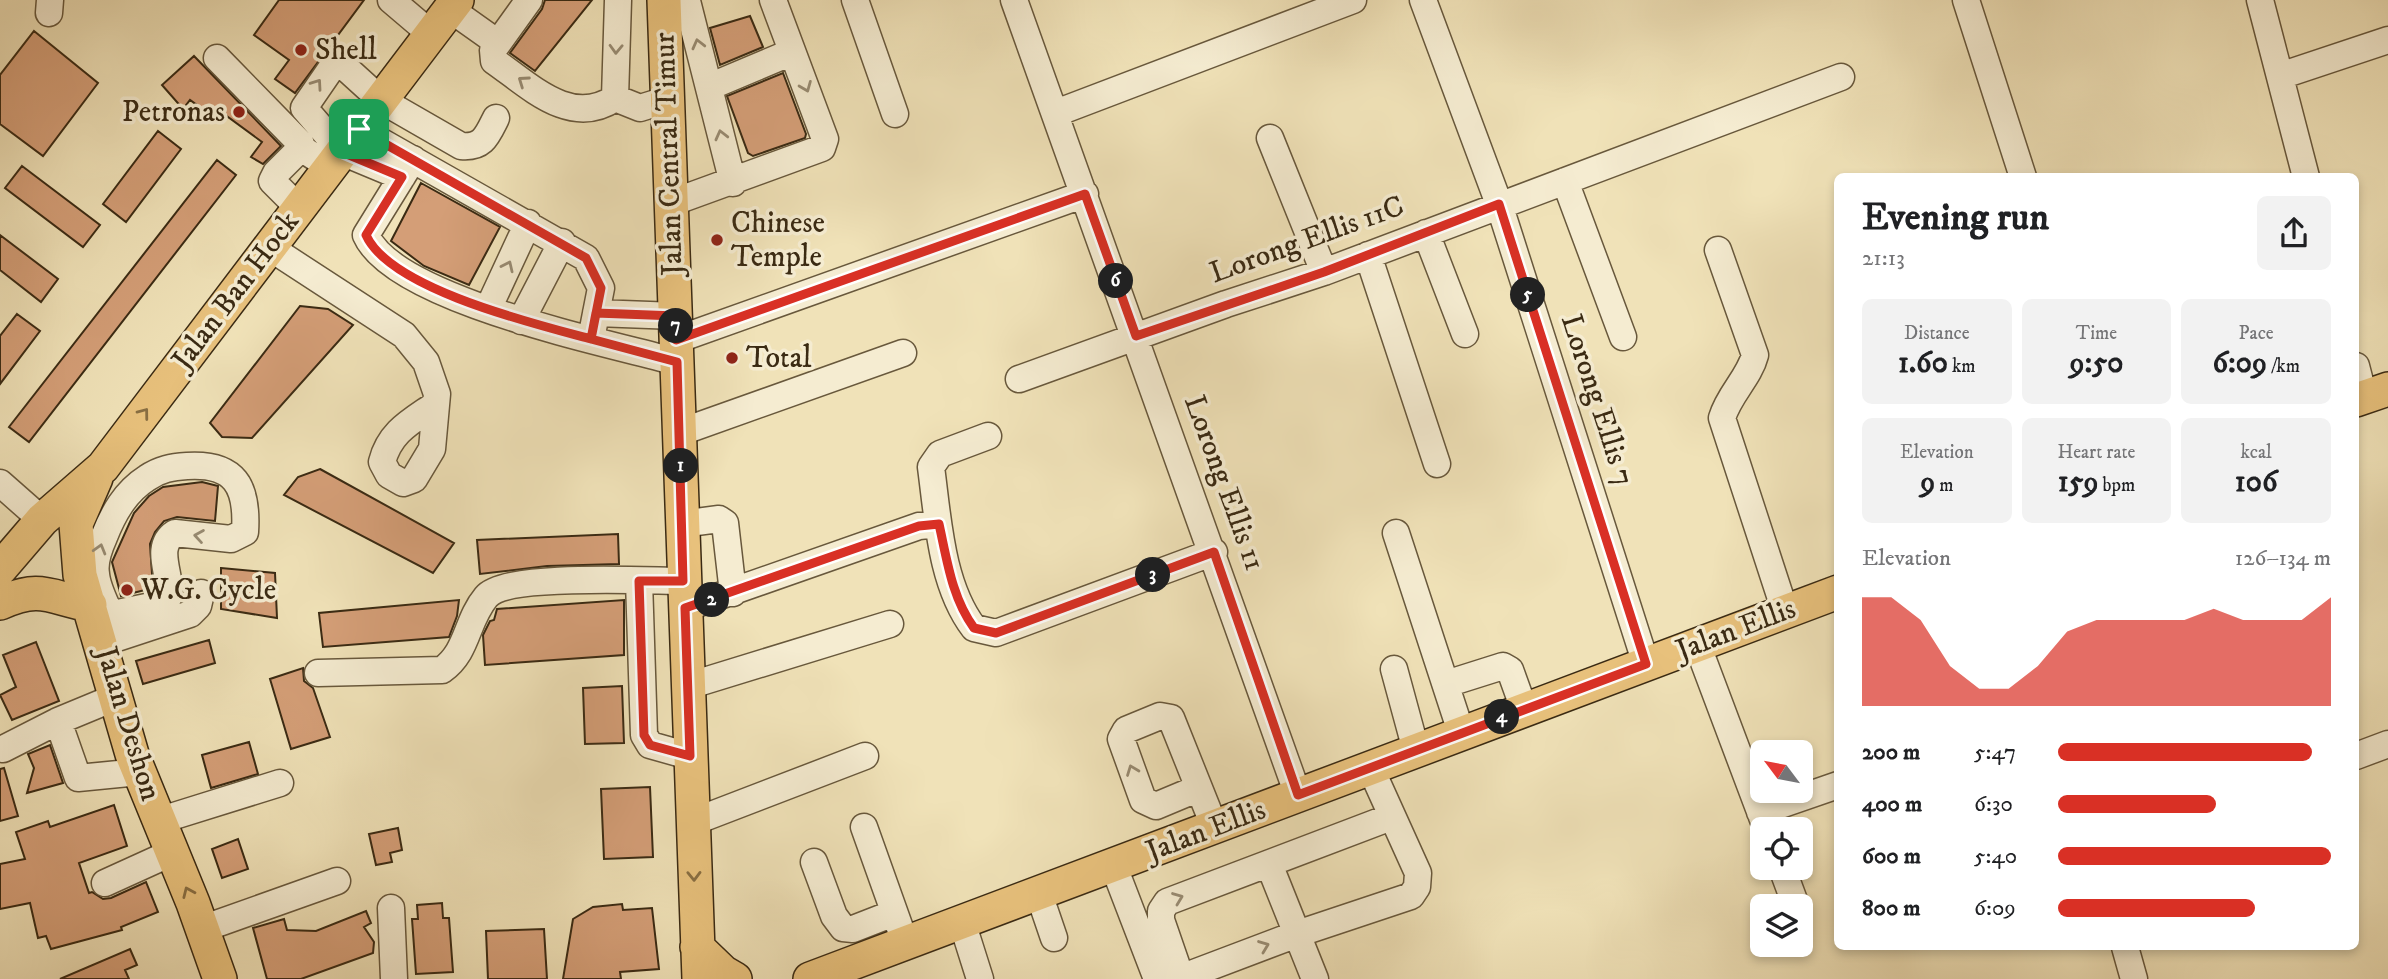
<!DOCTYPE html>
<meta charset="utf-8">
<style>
:root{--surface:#fff;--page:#f2f2f2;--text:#202124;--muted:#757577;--accent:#d93025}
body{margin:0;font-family:"IM FELL DW Pica",serif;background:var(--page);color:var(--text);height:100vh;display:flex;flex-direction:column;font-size:26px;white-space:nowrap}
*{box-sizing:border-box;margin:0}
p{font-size:23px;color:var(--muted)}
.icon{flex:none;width:38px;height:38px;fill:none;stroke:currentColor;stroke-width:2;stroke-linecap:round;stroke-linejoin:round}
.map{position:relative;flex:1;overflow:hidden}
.details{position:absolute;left:1834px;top:173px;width:525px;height:777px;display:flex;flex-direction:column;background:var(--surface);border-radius:10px;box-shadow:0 4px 10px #0003}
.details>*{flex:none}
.needle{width:46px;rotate:302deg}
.controls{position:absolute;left:1750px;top:740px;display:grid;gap:14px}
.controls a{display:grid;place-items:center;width:63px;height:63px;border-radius:10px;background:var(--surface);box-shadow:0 4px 10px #0003;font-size:35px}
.pin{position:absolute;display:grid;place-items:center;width:60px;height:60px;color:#fff;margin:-30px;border-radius:14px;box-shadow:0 4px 10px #0006}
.km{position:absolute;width:35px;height:35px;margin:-18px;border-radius:50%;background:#222;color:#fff;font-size:19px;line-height:35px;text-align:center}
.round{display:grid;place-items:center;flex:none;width:74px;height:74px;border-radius:10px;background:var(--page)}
.summary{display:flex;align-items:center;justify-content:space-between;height:119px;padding:0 28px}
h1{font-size:38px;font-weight:700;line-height:52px}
.figures{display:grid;grid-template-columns:repeat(3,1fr);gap:10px;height:119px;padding:7px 28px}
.figures div{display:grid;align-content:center;border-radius:10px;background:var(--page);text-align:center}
.figures b{font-size:30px;font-weight:700}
.figures small{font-size:19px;font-weight:400}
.figures p{font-size:19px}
.chart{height:196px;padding:14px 28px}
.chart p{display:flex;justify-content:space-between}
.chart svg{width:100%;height:126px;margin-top:7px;fill:var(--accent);opacity:.7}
ul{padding:0 28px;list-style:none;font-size:23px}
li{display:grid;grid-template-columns:112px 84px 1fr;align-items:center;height:52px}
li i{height:18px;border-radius:9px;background:var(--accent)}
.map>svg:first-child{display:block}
.building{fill:#d49e77;stroke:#3a2a13;stroke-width:2}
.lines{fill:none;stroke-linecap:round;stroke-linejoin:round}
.minor-casing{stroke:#68583c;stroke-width:29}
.major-casing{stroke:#3a2a13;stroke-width:36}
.minor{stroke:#f5ecd1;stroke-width:26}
.major{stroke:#e8c17c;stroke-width:33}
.oneway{stroke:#988b72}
.oneway2{stroke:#886e42}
.route-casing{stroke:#fff;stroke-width:14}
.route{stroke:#d93025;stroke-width:9}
.poi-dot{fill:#8f2418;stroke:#f5ecd1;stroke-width:2.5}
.labels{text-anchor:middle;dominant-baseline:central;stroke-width:7;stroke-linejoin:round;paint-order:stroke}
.poi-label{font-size:30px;fill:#3a2a13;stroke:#f5ecd1;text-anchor:start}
.street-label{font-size:30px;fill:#3a2a13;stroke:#f5ecd1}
</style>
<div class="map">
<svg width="2388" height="979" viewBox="0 0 2388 979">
<rect width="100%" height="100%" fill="#f0e2b8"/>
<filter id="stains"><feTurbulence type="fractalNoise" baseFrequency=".00286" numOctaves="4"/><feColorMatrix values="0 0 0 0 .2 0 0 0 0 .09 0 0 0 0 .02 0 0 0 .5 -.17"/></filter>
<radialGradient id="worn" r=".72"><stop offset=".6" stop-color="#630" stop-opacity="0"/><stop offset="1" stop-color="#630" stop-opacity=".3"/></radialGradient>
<path class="building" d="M279,0H364L295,93L275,79L289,60L254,35Z
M545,0H592L535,71L510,53L542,9Z
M750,16L763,47L720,65L710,28Z
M34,31L98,83L43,156L0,124V75Z
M194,56L281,146L263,164L251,157L262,142L217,109L212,116L190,100L183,109L162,85Z
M783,73L806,134L805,138L753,156L748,153L727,96Z
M158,131L181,149L126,222L103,204Z
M217,160L236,175L29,442L9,427Z
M22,166L100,225L83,247L5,188Z
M421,183L500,227L469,285L424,266L391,241Z
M0,235L58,279L41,302L0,270Z
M300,306L328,309L353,325L252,438L222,437L210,423Z
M17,314L40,331L0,384V336Z
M320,469L454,543L433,573L284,495L298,477Z
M202,482L218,486L215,521L177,517L164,521L155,532L150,544L153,588L121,596L112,562L134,513L149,496L163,487Z
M618,534L619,564L547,566L480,574L477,540Z
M221,568L275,573L277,618L221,609Z
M459,600L457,616L449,637L323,647L319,613Z
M624,600V655L485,665L483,635L490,621L494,620L497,609Z
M209,640L215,663L143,684L136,661Z
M36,642L59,701L12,720L0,695L16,687L3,655Z
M303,668L304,681L313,688L330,737L291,749L270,679Z
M622,686L624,743L585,744L583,688Z
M249,742L258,774L211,788L202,755Z
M50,745L63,783L27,793L34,768L28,754Z
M4,768L18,816L0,821V769Z
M650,787L653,857L604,859L601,789Z
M114,805L127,846L79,863L89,893L92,892L103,899L111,898L146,882L158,912L121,927L122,930L51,949L46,936L38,938L30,903L0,909V864L25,859L16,832L48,821L50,827Z
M398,828L402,850L390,853L392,862L376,865L369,834Z
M238,839L248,869L222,878L212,849Z
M442,903L443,918H449L453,972L416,974L412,919H418L417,905Z
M622,904L623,910L652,908L659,969L620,972L621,979H563L573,919L593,907Z
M366,911L371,923L364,927L374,942L373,953L301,979H267L253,928L284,919L287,930L316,931Z
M544,929L547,979H488L486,931Z
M130,949L137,965L125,970L129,979H60Z"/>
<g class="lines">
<g class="minor-casing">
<path id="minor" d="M391,0L431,34
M529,0L493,50L494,61C530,86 571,128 615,98
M855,0L895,114
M1014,0L1298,795
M1423,0L1499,204L1646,664
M1966,0L2023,177
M2260,0L2306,177
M687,1L733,183
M450,9L498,43
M49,13L50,0
M217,58L301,144V148L330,167
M2280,76L2388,40
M709,87L792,52
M615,98L618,0
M615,98L640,108L666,100
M1056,113L1353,0
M359,129L586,258L601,288L591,339
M1270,138L1324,272
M413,159L366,235C394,300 609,343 677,362
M402,177L342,152L304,108L337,60L381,100L461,146C483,148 487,136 496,118
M1565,181L1623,337
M671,203L822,148L825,139L773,0
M299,208L272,181L276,173L301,148
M1426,233L1465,334
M269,247L404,335L426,362L437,394L432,449L414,479L403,483L389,475L382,462C390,431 412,421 436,404
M1718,250L1755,355C1749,378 1729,394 1722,418L1785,611
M1368,255L1437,464
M488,309L528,223
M596,313L676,316
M521,321L562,242
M676,340L1085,194
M2356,366L2364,397
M1019,379L1226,304L1324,272L1841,77
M681,432L903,353
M988,436L940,454L931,467C938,519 941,585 974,628L996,633L1214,552
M0,483L42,520
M681,524L719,519L725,523L733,593
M1396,533L1461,732
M639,581L644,735L650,745L689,756
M685,608L919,526L938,524
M94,618L156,605L169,596C172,576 153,547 175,533L231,539L245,532C248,486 235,463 187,466C172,467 160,469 147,478C125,492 113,514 104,537C99,548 94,562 96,574C97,587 105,602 110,614
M102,643L190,614L198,606L201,593
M1697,644L1767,830
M1394,669L1416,750
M318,673L442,670C468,652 466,621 486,597C506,573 647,581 683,581
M1446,684L1503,666L1510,670L1524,709
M688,686L890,624
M58,721L78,778L139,772
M3,749L58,721L116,697
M2356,756L2388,744
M1199,788L1156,806L1143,800L1121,739L1126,730L1160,716L1171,718L1215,828
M1760,812L1838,785
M158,821L280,783
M693,822L865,756
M864,827L900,928
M814,862L834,916L843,928L853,929L894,913
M1269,864L1315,979
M1114,867L1157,979
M1782,868L1795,903
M105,883L171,853
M1039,894L1054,938
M391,908L394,979
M962,922L980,979
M202,929L337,881
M2125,947L2134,979
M1181,978L1161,920V911L1167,902L1391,817
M1178,979L1297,934L1411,896L1417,887L1418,873L1371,769"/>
</g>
<g class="major-casing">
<path id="major" d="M664,0L699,979
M2356,400L2388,389
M96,478L76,524L80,575L132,754L193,903L220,979
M0,569L42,520L103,467L457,0
M0,603C42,585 48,597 90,605
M697,947L723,972L735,979
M810,979L1838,592"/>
</g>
<use href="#minor" class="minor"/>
<use href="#major" class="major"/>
</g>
<defs><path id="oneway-chevron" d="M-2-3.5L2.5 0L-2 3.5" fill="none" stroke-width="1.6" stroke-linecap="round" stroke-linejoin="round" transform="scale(1.75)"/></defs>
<g class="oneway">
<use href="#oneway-chevron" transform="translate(698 44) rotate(-104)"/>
<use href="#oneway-chevron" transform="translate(616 49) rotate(92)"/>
<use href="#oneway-chevron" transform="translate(523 81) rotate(-145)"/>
<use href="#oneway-chevron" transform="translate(317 84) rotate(-55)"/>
<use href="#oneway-chevron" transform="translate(806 87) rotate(68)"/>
<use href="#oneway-chevron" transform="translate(721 135) rotate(-104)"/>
<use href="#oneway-chevron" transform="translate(508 266) rotate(-65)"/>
<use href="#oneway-chevron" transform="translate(199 536) rotate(-171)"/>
<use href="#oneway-chevron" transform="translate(100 549) rotate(-74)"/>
<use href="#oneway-chevron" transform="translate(1132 770) rotate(-111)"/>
<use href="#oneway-chevron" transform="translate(1178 898) rotate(-21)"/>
<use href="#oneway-chevron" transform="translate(1264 946) rotate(-21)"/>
</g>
<g class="oneway2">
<use href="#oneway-chevron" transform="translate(144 413) rotate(-53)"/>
<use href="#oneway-chevron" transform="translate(694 876) rotate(89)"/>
<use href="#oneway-chevron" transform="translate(188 892) rotate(-114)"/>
</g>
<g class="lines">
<g class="route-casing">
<path id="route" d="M359,129L586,258L601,288L591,339L677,362L683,581H639L644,735L650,745L690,756L685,608L919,526L939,524C947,560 952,598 974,628L996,633L1214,552L1298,795L1646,664L1499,204L1324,272L1136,336L1085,194L676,340V316L596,313L591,339C535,324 390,289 366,235L402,177L342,152L359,129"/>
</g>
<use href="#route" class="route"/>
</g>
<g class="poi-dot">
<circle cx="301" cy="50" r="7"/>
<circle cx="239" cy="112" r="7"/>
<circle cx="717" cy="240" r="7"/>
<circle cx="732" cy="358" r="7"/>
<circle cx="127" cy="590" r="7"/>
</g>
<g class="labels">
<g class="poi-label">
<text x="315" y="50">Shell</text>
<text x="225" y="112" text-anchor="end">Petronas</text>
<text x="731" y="223">Chinese<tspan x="731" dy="34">Temple</tspan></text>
<text x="746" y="358">Total</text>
<text x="141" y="590">W.G. Cycle</text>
</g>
<g class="street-label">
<text transform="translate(669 154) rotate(-92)">Jalan Central Timur</text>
<text transform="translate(1307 240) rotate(-20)">Lorong Ellis 11C</text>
<text transform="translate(236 291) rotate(-53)">Jalan Ban Hock</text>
<text transform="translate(1597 400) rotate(72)">Lorong Ellis 7</text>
<text transform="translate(1224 483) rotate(70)">Lorong Ellis 11</text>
<text transform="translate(1736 630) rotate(-21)">Jalan Ellis</text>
<text transform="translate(128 724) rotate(73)">Jalan Deshon</text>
<text transform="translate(1206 831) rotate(-21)">Jalan Ellis</text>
</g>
</g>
<rect width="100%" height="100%" filter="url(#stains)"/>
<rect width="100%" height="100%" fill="url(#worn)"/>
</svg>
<div class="controls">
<a><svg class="needle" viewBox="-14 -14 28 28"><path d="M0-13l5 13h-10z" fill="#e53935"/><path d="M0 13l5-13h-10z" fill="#757577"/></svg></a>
<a><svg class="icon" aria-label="locate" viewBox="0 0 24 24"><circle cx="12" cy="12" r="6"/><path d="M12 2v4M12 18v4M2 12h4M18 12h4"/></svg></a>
<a><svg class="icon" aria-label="layers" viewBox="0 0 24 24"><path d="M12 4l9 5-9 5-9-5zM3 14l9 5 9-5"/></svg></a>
</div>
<div class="pin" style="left:359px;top:129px;background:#1e9e55"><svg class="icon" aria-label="arrive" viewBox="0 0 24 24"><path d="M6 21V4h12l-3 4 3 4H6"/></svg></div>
<b class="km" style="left:681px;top:466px">1</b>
<b class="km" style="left:712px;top:600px">2</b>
<b class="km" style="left:1153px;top:575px">3</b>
<b class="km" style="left:1502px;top:717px">4</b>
<b class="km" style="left:1528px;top:295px">5</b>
<b class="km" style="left:1116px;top:281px">6</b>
<b class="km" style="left:676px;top:326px">7</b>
<section class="details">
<div class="summary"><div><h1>Evening run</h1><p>21:13</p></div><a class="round"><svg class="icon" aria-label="share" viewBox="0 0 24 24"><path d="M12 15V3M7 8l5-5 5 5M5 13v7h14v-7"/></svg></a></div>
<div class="figures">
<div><p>Distance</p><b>1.60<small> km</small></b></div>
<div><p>Time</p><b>9:50</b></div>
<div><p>Pace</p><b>6:09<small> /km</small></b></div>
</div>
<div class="figures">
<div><p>Elevation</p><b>9<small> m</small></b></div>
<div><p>Heart rate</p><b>159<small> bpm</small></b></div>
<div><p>kcal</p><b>106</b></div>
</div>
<div class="chart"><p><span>Elevation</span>126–134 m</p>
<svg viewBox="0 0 160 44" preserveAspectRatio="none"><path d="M0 44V6L10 6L20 14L30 30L40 38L50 38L60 30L70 18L80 14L90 14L100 14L110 14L120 10L130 14L140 14L150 14L160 6V44z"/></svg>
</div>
<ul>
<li><b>200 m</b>5:47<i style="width:93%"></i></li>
<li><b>400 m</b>6:30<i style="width:58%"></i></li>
<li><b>600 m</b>5:40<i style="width:100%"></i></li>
<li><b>800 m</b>6:09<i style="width:72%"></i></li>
</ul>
</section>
</div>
